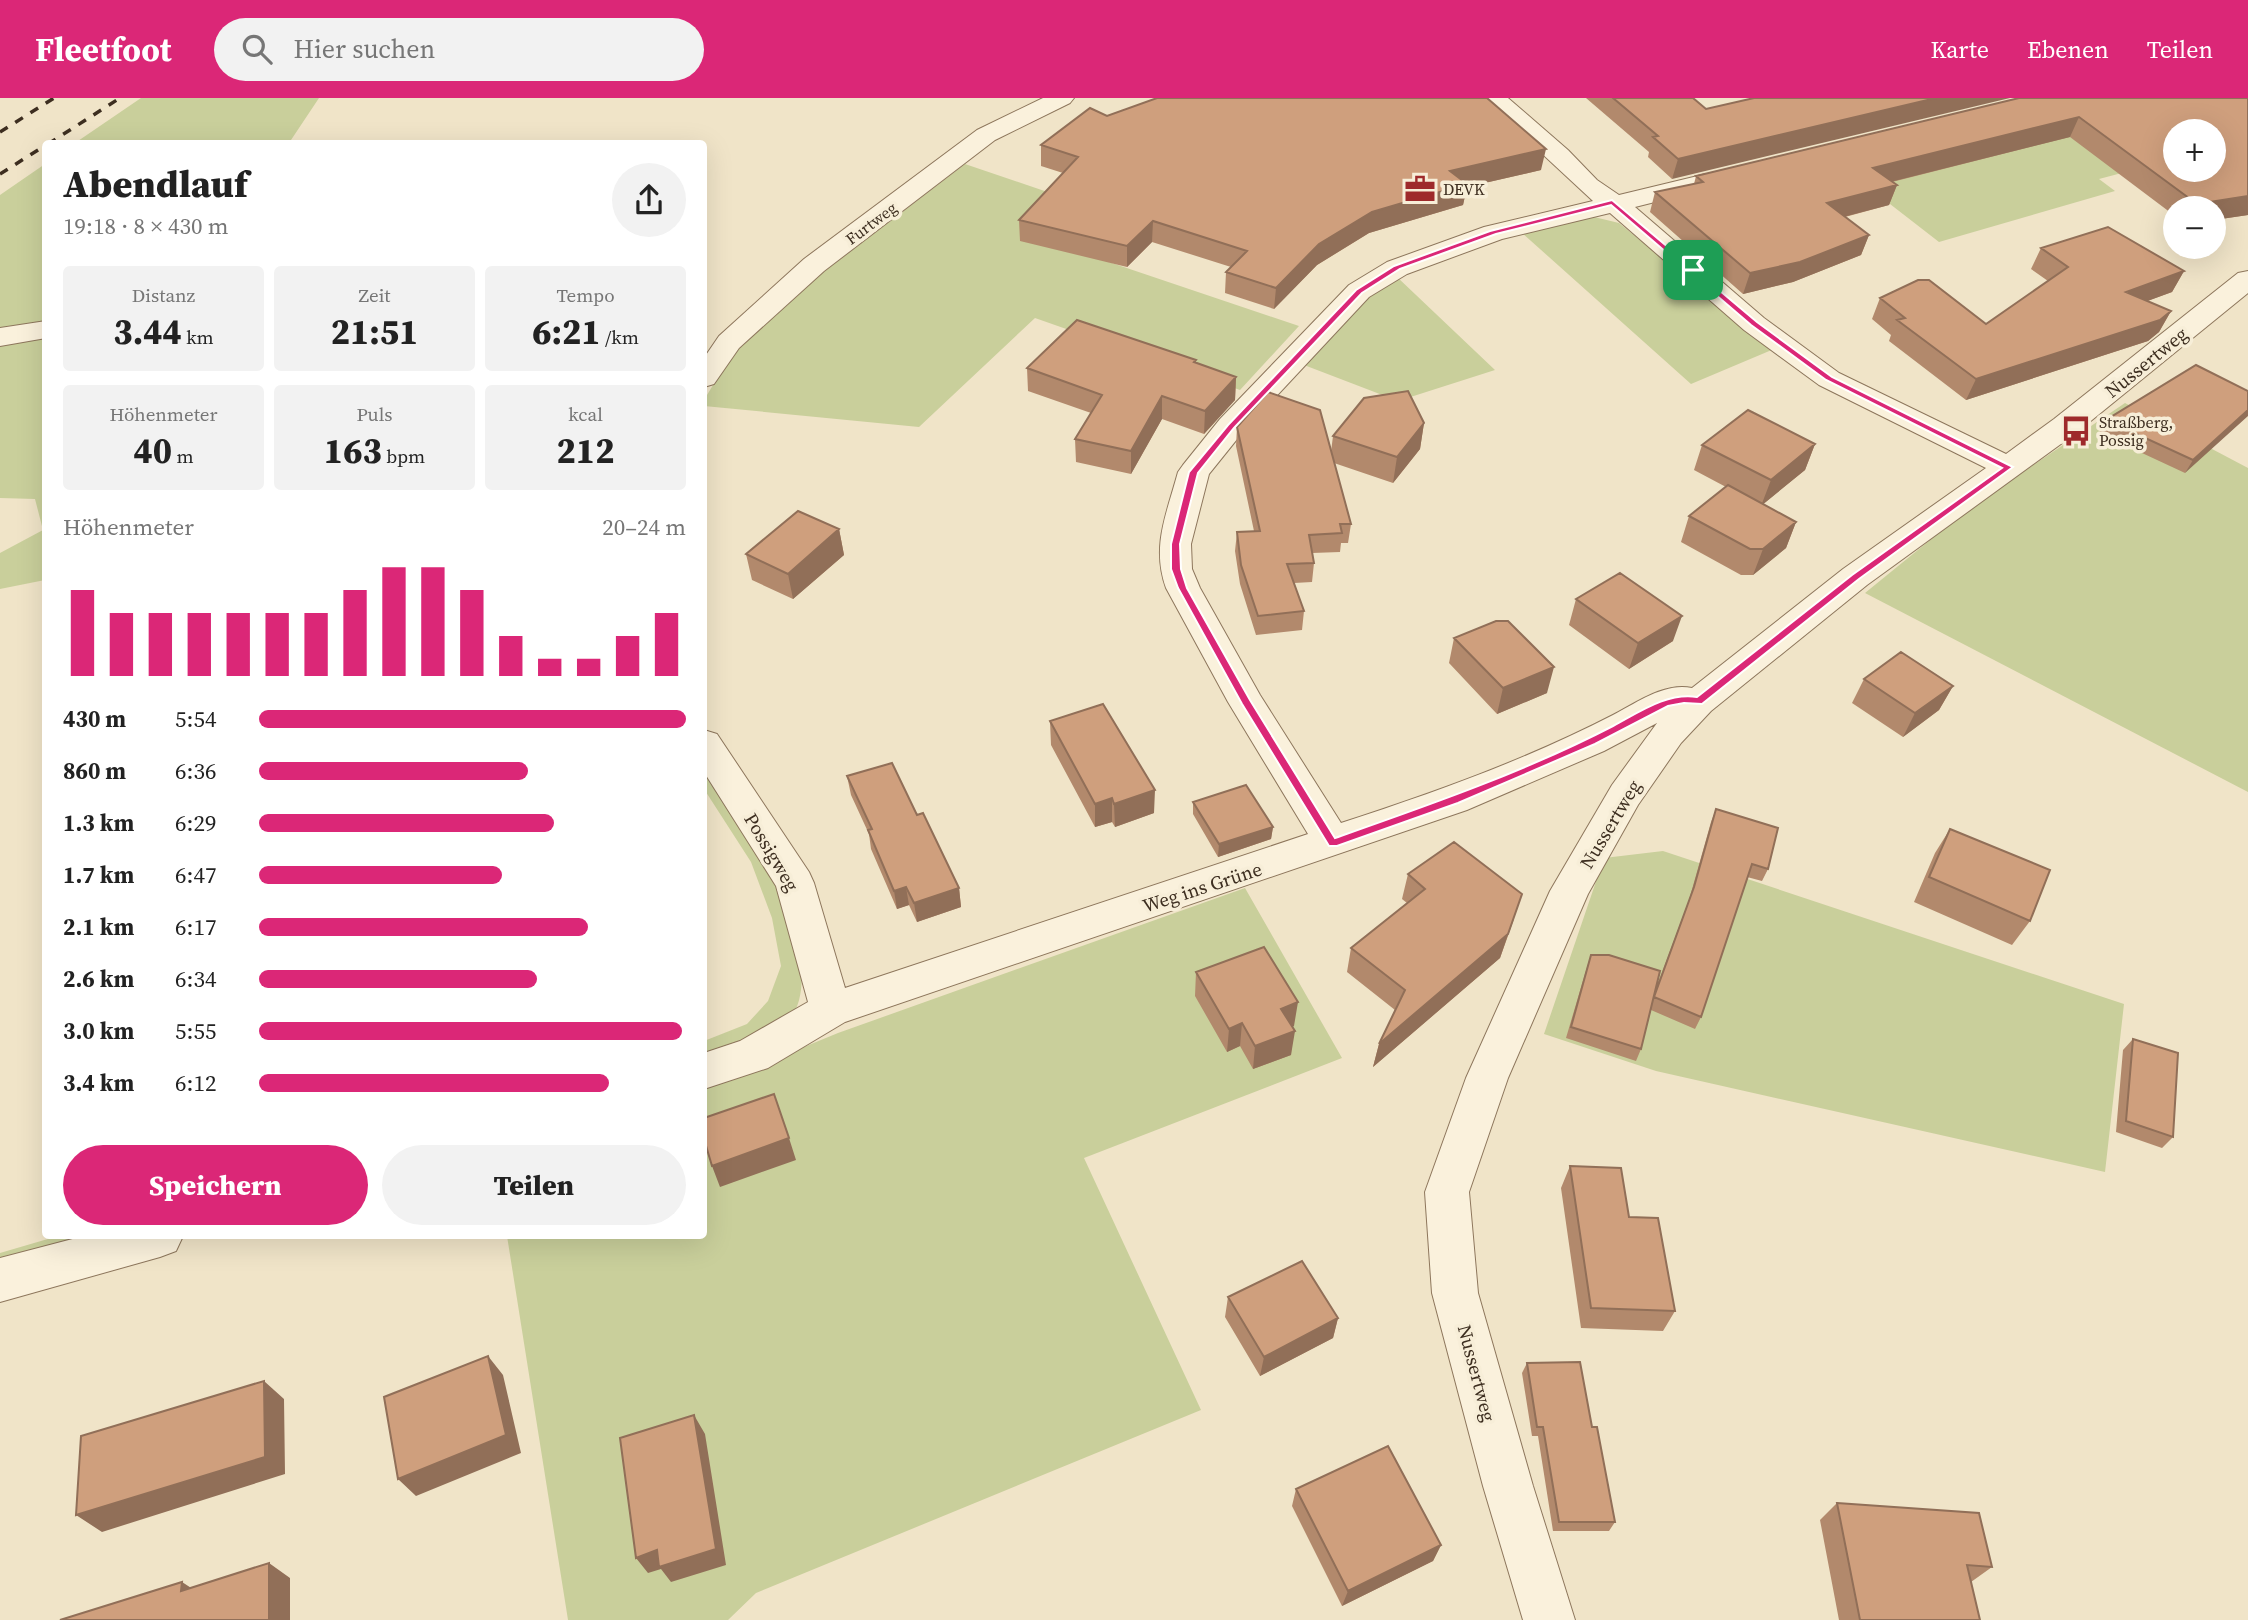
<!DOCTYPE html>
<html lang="de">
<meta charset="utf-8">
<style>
:root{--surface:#fff;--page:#f2f2f2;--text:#222;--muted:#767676;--accent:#db2777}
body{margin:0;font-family:"Source Serif 4",serif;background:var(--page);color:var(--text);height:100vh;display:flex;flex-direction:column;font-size:26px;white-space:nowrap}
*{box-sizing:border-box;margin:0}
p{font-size:23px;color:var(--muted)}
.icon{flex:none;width:38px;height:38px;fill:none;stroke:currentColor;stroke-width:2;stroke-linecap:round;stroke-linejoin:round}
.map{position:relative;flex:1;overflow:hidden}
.details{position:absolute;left:42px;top:42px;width:665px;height:1099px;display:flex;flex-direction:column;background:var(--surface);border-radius:7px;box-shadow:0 7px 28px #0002}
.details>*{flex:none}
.fabs{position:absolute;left:2163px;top:21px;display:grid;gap:14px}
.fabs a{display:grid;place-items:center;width:63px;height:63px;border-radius:50%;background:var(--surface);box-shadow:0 7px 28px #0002;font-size:35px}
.pin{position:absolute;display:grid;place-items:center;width:60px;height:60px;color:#fff;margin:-30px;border-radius:14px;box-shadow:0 4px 10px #0006}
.round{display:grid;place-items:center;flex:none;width:74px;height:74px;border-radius:37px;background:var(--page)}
.overview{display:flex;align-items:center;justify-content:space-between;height:119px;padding:0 21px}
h1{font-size:38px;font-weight:800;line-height:52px}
.figures{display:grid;grid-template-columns:repeat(3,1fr);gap:10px;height:119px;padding:7px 21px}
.figures div{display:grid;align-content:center;border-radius:7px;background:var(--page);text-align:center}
.figures b{font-size:35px;font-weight:800}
.figures small{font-size:19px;font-weight:400}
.figures p{font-size:19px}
.chart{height:196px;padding:14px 21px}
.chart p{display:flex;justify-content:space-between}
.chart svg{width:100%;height:126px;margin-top:7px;stroke:var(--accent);stroke-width:6}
.cta{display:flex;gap:14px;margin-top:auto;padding:14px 21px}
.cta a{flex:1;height:80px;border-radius:42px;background:var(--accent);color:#fff;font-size:28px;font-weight:800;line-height:80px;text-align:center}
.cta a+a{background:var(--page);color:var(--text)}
ul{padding:0 21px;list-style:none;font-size:23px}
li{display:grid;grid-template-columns:112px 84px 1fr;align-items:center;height:52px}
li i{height:18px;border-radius:9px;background:var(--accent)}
header{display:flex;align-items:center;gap:42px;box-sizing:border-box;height:98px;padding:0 35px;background:var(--accent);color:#fff}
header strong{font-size:33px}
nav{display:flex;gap:38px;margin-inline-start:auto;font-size:24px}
.search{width:490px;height:63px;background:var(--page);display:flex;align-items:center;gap:18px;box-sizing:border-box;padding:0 24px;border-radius:38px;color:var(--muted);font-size:26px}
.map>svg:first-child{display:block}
.green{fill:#c9cf9b}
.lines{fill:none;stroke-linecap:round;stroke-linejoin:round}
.minor-casing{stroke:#8d765c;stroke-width:2}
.minor{fill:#faf1dc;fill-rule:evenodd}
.rail{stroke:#3d2e20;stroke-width:3.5;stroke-dasharray:9 9;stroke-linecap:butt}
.wall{fill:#b2896c}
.shaded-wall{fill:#916f58}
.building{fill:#cf9f7d;stroke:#916f58;stroke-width:2;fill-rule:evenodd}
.route{fill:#db2777;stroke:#fff;stroke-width:2;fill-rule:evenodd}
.labels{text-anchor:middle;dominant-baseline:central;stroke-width:7;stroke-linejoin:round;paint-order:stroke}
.far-poi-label{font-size:16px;fill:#3d2e20;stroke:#f7eed8;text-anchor:start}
.far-street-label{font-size:16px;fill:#3d2e20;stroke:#f7eed8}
.street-label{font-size:19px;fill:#3d2e20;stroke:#f7eed8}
</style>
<header>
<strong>Fleetfoot</strong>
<div class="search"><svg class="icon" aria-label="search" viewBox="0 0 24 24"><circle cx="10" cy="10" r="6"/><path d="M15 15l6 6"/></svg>Hier suchen</div>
<nav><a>Karte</a><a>Ebenen</a><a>Teilen</a></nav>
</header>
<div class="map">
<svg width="2248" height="1522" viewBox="0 0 2248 1522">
<rect width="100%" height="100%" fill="#f0e4c8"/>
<path class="green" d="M141,0H319L289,45H75Z
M2084,0L2175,61L2099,81L2115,93L1939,144L1832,61Z
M45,66V482L0,491V455L43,432L35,401L0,400V97Z
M965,66L1147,128L1106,163L1299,228L1240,292L1035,220L919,329L704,308V302L745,234Z
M1590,118L1619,125L1774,251L1691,286L1521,134Z
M1396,178L1495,272L1398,303L1304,267L1358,208Z
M2125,305L2248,370V694L1865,495L1967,412Z
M704,669C732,705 762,756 782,797C797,826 815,899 787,923C771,937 724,953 704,960V943L747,926L768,903L781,868L772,820L751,764L704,691Z
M1663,753L2124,906L2105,1074L1656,973L1544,936L1604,760Z
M1245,790L1342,960L1084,1060L1201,1312L756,1495L728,1522H568L507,1138H704V990L838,935Z
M58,1138H112L0,1169V1155Z"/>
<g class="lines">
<g class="minor-casing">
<path id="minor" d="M1043,0H1074L1070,5L995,42L824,173L739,250L714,286L704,289V260L719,238L804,161L977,32Z
M1482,0H1508L1568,52L1597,82L1619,97L1706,76L1715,79L1719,84L1715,89L1635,109L1764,220L1839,275L2006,356L2054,321L2238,175L2248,173V195L2076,335L1867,487L1711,613L1681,645L1638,707L1588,796L1508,980L1469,1094L1478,1195L1533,1388L1575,1522H1523L1483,1388L1432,1195L1425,1094L1466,980L1550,793L1612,687L1657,625L1604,653L1467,712L845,924L768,970L704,991V955L740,943L808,904L776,788L704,674V632L717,636L809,774L814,785L845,890L1308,736L1228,604L1166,490C1151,448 1167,415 1178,374L1183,367L1220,321L1349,187L1387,164L1484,129L1593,103ZM1610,115L1744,232L1819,287L1986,370L1843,471L1692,590C1665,584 1636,605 1613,617C1526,662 1433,695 1341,725L1260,597L1200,490L1192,471L1191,446L1209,376L1242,335L1369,199L1407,176L1502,141Z
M46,223V240L0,248V230Z
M84,1138H183L176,1153L160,1159L0,1204V1160Z"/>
</g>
<use href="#minor" class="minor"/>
<path class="rail" d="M0,34L54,0
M48,46L120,0
M0,76L46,47"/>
</g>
<path class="wall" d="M1586,0H1693L1706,11L1672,81L1648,59L1649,54Z
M2019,0H2248V117L2214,122V110H2175V118L2070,39L1892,84L1897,87L1889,107L1845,119L1869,137L1861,157L1793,184L1743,196L1650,114L1655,94L1694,86L1696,78Z
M1107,18L1541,72L1467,89L1463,107L1369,135L1317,167L1274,211L1225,195L1226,174L1231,169L1152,144L1127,169L1020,143L1019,122L1063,75L1041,68V47Z
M2041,150L2184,173L2172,194L2147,203L2171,213L2159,234L2148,243L1966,302L1889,243L1891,237L1872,221L1880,200L1986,226L2048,183L2031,171Z
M1196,262V265L1236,279L1235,302L1204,336L1162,321L1131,376L1076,364L1075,341L1091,315L1028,293L1027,270Z
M2248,293L2185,375L2099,335L2106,322Z
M1424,325L1420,351L1393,385L1334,365L1351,426L1348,445H1341L1340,454L1312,455L1314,465L1312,484L1294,485L1304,513L1302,532L1256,537L1240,486L1235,453L1237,434L1254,433L1236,348L1237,329L1331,354L1333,338Z
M1815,346L1805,372L1763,406L1796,424L1786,450L1753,477H1741L1681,444L1689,418L1726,389L1694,372L1702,347Z
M839,431L844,457L793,501L752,482L746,456Z
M1576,501L1673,543L1629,571L1569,527Z
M1454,540L1547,595L1497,616L1449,565Z
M1864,581L1953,588L1939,612L1903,639L1852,605Z
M1050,623L1154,715L1115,729L1112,724L1095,729L1051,647Z
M847,678L917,717L959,790L961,809L917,824L909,807L897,811L871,751L869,736L851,697Z
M1193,704L1273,729L1271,741L1218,759L1193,716Z
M1716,711L1768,771L1762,783L1747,779L1701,919L1695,931L1651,912L1641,951L1636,963L1566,940L1587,869L1591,857L1655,893L1689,802L1711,724Z
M1950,731L2030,823L2012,847L1914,804L1935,755Z
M1408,776L1514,821L1500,860L1373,969L1379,946L1395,912L1347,874L1351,850L1407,805L1402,801Z
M1196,874L1294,928L1292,929L1291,957L1253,971L1240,948L1227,954L1195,898Z
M2133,941L2173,1039L2162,1050L2116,1034L2123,952Z
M1570,1068L1629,1119L1675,1213L1663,1233L1581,1230L1561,1090Z
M1228,1199L1338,1220L1333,1240L1260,1278L1225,1219Z
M1527,1265L1592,1329L1615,1424L1609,1433H1553L1538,1338H1532L1522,1275Z
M1296,1391L1441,1447L1433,1463L1342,1508L1292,1408Z
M1837,1405L1992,1469L1971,1484L1980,1522H1839L1820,1422Z"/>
<path class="shaded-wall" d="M1936,0H2010L1672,81L1678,61Z
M2079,19L2070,39L1866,90L1873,70Z
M1546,51L1541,72L1467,89L1463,107L1369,135L1317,167L1274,211L1276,190L1319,146L1372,114L1450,73Z
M1897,87L1889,107L1820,125L1827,105Z
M2248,98V117L2214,122V110H2194L2197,106Z
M1153,123L1152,144L1127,169V148Z
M1869,137L1861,157L1793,184L1743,196L1750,175Z
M2184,173L2172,194L2115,215L2126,194Z
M2171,213L2159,234L2148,243L1966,302L1976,281Z
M1236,279L1235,302L1204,336L1205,313Z
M1162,298V321L1131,376V353Z
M2248,312V318L2185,375L2193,362Z
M1424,325L1420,351L1393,385L1397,359Z
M1815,346L1805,372L1761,408L1771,382Z
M1796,424L1786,450L1753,477L1763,451Z
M839,431L844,457L793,501L788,476Z
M1682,518L1673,543L1629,571L1638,545Z
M1554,569L1547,595L1497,616L1503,590Z
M1953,588L1939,612L1903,639L1915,615Z
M1155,692L1154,715L1115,729L1114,706Z
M1112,700V724L1095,729V706Z
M1273,729L1271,741L1218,759L1219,746Z
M906,789L909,807L897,811L894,793Z
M959,790L961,809L917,824L914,805Z
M1522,796L1500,860L1373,969L1379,946Z
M1298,904L1294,928L1278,934L1281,911Z
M1242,925L1240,948L1227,954L1229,931Z
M1295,933L1291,957L1253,971L1255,948Z
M789,1040L796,1062L720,1089L712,1068Z
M1338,1220L1333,1240L1260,1278L1264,1259Z
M488,1258L503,1277L521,1355L416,1398L398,1381Z
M264,1283L284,1301L285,1376L102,1434L76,1417Z
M694,1317L705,1336L726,1467L671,1484L661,1471L648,1475L636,1460L657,1452Z
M1441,1447L1433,1463L1342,1508L1348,1493Z
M269,1465L290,1480V1522H269Z
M182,1484L205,1499L181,1493Z"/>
<path class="building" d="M1157,0H1487L1546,51L1450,73L1467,86L1372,114L1319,146L1276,190L1226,174L1247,153L1153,123L1127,148L1019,122L1078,59L1041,47L1090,10L1107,18Z
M1613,0H1693L1706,11L1754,0H1936L1678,61L1653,39L1658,38Z
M2019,0H2248V98L2197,106L2079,19L1873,70L1897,87L1827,105L1869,137L1800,164L1750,175L1655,94L1703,84L1696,78ZM2175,33H2214V72H2175Z
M2108,129L2184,173L2126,194L2171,213L2160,222L1976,281L1897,222L1905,220L1880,200L1918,182H1929L1986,226L2068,169L2041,150Z
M1077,222L1196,262L1194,264L1236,279L1205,313L1162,298L1131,353L1075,341L1102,297L1027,270Z
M2196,267L2248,293V312L2193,362L2106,322Z
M1408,293L1424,325L1397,359L1333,338L1364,300Z
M1268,294L1320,312L1351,426H1340L1342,435L1309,437L1314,465L1287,466L1304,513L1258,518L1241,467L1237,434L1260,433L1237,329Z
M1748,312L1815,346L1771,382L1702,347Z
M1728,387L1796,424L1763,451H1750L1689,418Z
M798,413L839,431L788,476L746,456Z
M1620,475L1682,518L1638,545L1576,501Z
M1496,523H1508L1554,569L1503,590L1454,540Z
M1901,554L1953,588L1915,615L1864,581Z
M1103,606L1155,692L1114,706L1112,700L1095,706L1050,623Z
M892,665L917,717L923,715L959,790L914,805L906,789L894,793L868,732L872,731L847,678Z
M1246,687L1273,729L1219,746L1193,704Z
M1716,711L1778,730L1768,771L1752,766L1701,919L1654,899L1694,789Z
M1950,731L2050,772L2030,823L1929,779Z
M1454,744L1522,796L1508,836L1379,946L1405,892L1351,850L1425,791L1408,776Z
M1264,849L1298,904L1281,911L1295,933L1255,948L1242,925L1229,931L1196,874Z
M1591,857H1609L1660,873L1641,951L1571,929Z
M2133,941L2178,955L2173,1039L2126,1023Z
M774,996L789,1040L712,1068L704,1041V1020Z
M1570,1068L1621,1070L1629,1119L1658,1120L1675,1213L1591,1210Z
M1302,1163L1338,1220L1264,1259L1228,1199Z
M488,1258L506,1337L398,1381L384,1299Z
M1580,1264L1592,1329H1597L1615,1424H1559L1543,1329H1537L1527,1265Z
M264,1283L265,1359L76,1417L81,1338Z
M694,1317L716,1451L659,1469L657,1452L636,1460L620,1340Z
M1388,1348L1441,1447L1348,1493L1296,1391Z
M1837,1405L1979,1415L1992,1469L1967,1467L1980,1522H1860Z
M269,1465V1522H60L182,1484L181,1493Z"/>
<path class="route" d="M1612,102L1757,224L1832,279L2013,369L1859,481L1702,606L1684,605L1668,608L1595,646L1458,705L1337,748H1329L1242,606L1178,490L1171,471V446L1189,374L1228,327L1356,192L1394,168L1490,133ZM1611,107L1751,227L1826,282L2002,370L1852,477L1697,599C1667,594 1638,615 1613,628C1524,674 1429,707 1335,740L1250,602L1187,490L1181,471L1180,446L1198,375L1234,330L1362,195L1400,171L1496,136Z"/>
<defs>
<g id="office-bare" transform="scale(2.415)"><path d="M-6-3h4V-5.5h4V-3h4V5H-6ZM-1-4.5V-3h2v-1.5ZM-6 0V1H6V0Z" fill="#9e2a2b" stroke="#f7eed8" stroke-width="2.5" paint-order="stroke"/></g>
<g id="bus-bare" transform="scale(2.415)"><path d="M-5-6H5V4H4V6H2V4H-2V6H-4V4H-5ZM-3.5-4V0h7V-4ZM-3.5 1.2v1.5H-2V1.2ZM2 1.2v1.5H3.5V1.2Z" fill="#9e2a2b" stroke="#f7eed8" stroke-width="2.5" paint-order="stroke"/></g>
</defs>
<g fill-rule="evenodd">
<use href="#office-bare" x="1420" y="91"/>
<use href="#bus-bare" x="2076" y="333"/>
</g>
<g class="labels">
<g class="far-poi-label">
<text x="1443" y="91">DEVK</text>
<text x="2099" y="324">Straßberg,<tspan x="2099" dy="18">Possig</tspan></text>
</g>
<g class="far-street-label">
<text transform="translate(871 125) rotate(-37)">Furtweg</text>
</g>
<g class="street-label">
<text transform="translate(2146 264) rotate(-39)">Nussertweg</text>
<text transform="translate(1610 726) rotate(-59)">Nussertweg</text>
<text transform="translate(772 754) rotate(59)">Possigweg</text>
<text transform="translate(1202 789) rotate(-18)">Weg ins Grüne</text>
<text transform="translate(1477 1275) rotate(75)">Nussertweg</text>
</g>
</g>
</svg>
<div class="fabs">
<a>+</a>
<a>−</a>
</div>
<div class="pin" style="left:1693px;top:172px;background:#1e9e55"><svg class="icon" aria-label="arrive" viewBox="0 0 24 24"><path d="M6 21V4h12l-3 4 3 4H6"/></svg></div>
<section class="details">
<div class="overview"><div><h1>Abendlauf</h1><p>19:18 · 8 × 430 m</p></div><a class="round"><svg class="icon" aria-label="share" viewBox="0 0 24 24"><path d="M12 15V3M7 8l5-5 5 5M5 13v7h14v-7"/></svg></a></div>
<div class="figures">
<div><p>Distanz</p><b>3.44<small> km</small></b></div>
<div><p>Zeit</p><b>21:51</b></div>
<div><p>Tempo</p><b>6:21<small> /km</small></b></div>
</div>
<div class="figures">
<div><p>Höhenmeter</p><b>40<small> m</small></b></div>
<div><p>Puls</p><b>163<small> bpm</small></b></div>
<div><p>kcal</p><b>212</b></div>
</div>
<div class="chart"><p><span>Höhenmeter</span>20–24 m</p>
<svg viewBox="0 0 160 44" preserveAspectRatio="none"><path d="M5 44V14M15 44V22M25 44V22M35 44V22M45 44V22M55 44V22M65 44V22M75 44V14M85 44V6M95 44V6M105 44V14M115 44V30M125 44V38M135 44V38M145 44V30M155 44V22"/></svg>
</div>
<ul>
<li><b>430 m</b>5:54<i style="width:100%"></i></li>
<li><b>860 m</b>6:36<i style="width:63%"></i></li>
<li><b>1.3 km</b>6:29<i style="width:69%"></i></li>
<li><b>1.7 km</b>6:47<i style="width:57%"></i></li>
<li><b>2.1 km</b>6:17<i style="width:77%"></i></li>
<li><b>2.6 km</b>6:34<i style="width:65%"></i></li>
<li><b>3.0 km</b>5:55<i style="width:99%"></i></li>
<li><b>3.4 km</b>6:12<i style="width:82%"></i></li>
</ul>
<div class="cta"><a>Speichern</a><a>Teilen</a></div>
</section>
</div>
